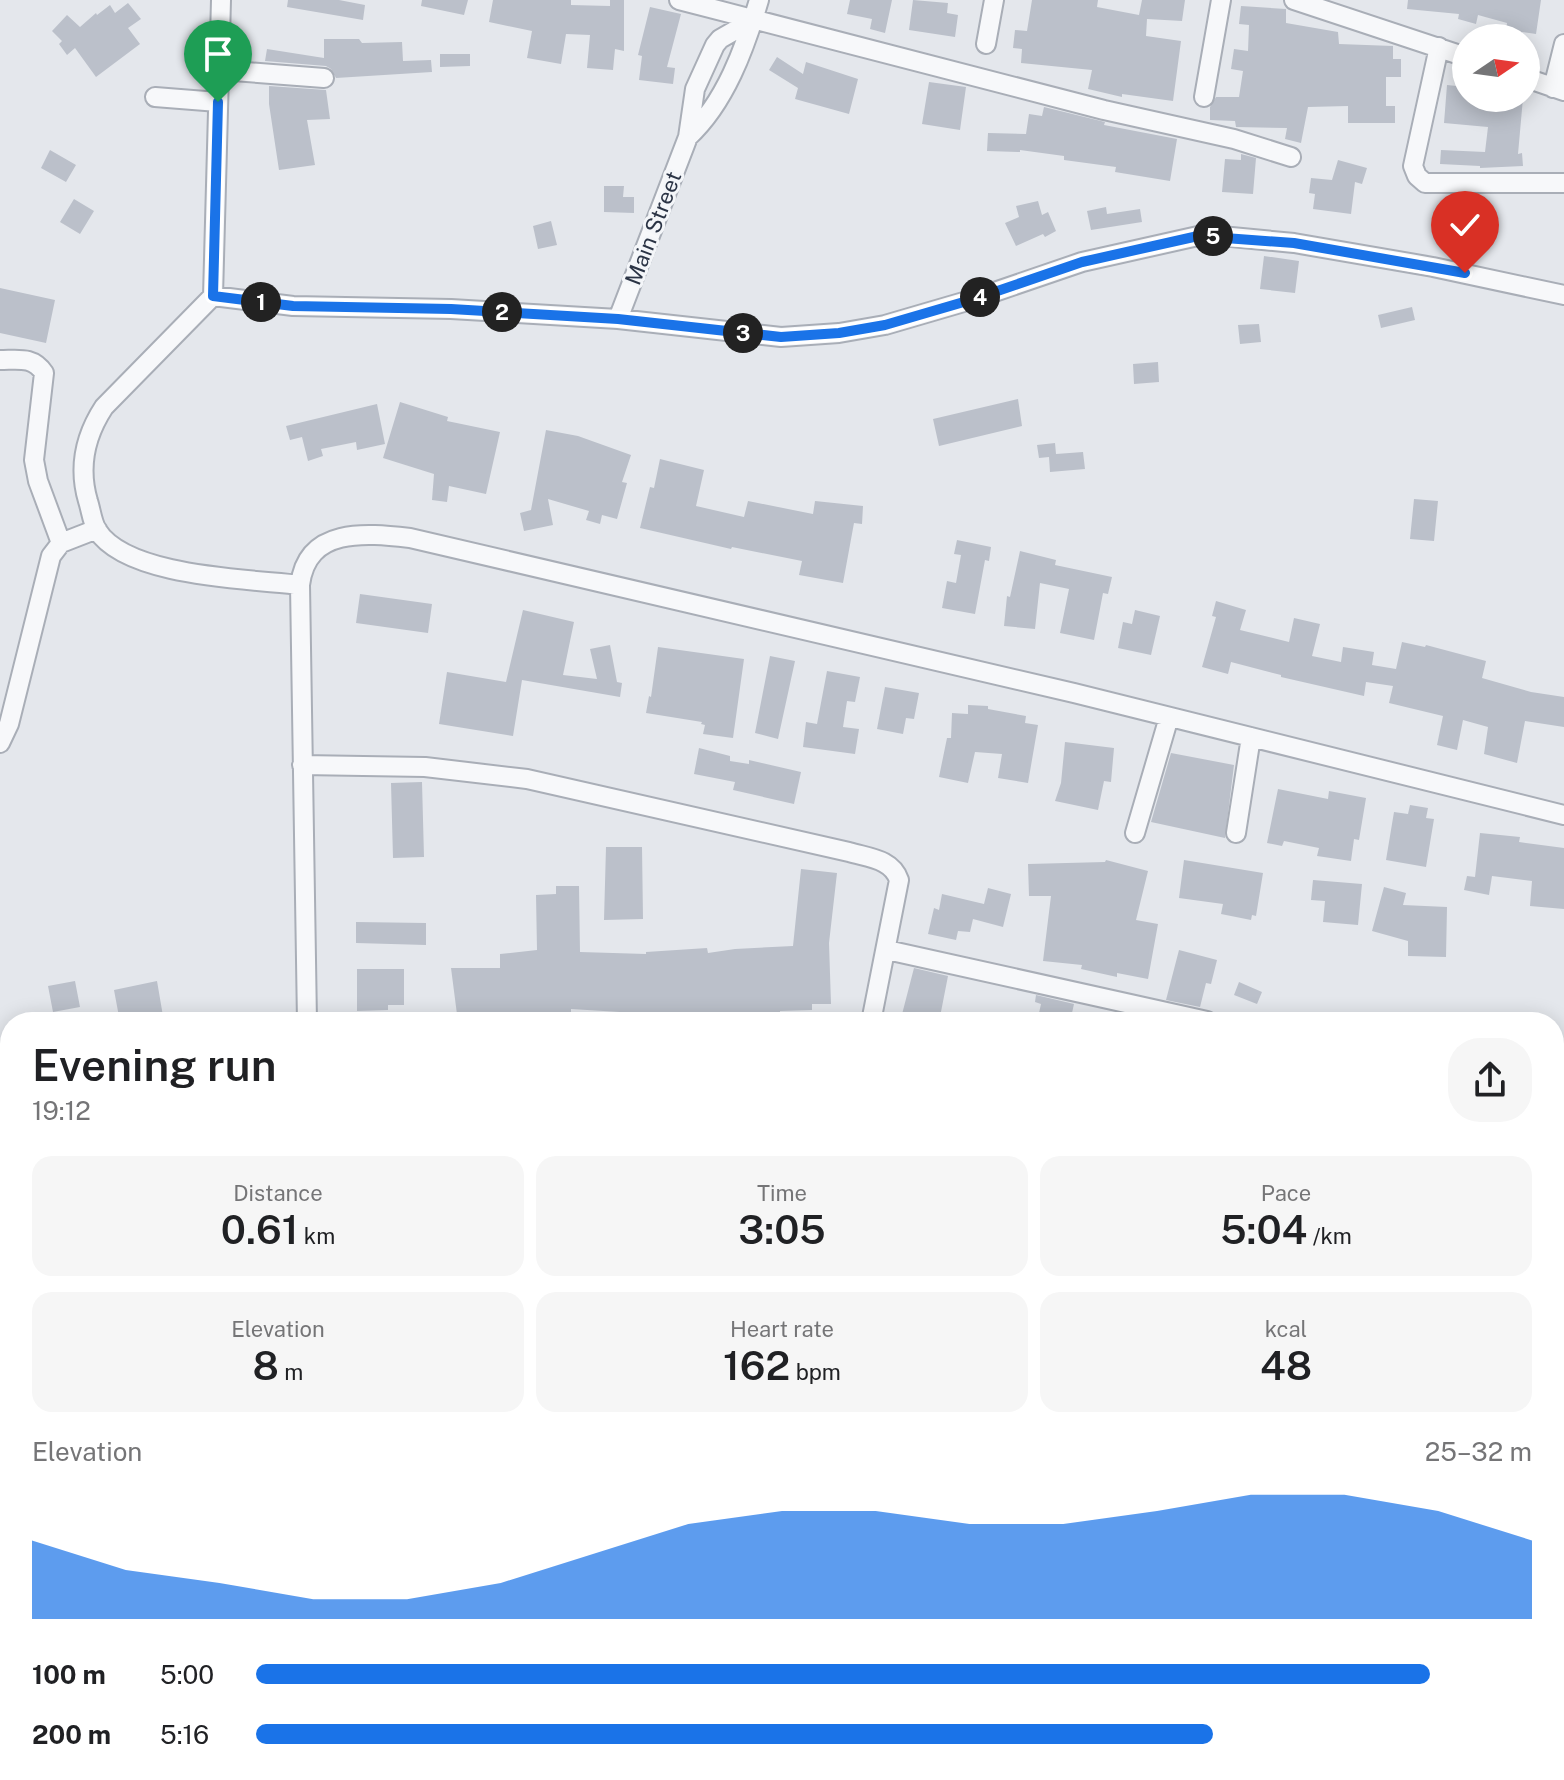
<!DOCTYPE html>
<meta charset="utf-8">
<style>
:root{--surface:#fff;--page:#f6f6f6;--text:#202124;--muted:#757577;--accent:#1a73e8}
body{margin:0;font-family:"Public Sans",sans-serif;background:var(--page);color:var(--text);height:100vh;display:flex;flex-direction:column;font-size:30px;white-space:nowrap}
*{box-sizing:border-box;margin:0}
p{font-size:26px;color:var(--muted)}
.icon{flex:none;width:44px;height:44px;fill:none;stroke:currentColor;stroke-width:2;stroke-linecap:round;stroke-linejoin:round}
.map{position:relative;flex:1;overflow:hidden}
.panel{position:absolute;left:0px;top:1012px;width:1564px;height:768px;display:flex;flex-direction:column;background:var(--surface);border-radius:32px 32px 0 0;box-shadow:0 4px 20px #0003}
.panel>*{flex:none}
.needle{width:52px;rotate:77deg}
.controls{position:absolute;left:1452px;top:24px;display:grid;gap:16px}
.controls a{display:grid;place-items:center;width:88px;height:88px;border-radius:50%;background:var(--surface);box-shadow:0 4px 20px #0003;font-size:40px}
.pin{position:absolute;display:grid;place-items:center;width:68px;height:68px;color:#fff;margin:-82px -34px;border-radius:50% 50% 50% 0;rotate:-45deg;box-shadow:0 0 8px #0007}
.pin .icon{rotate:45deg}
.km{position:absolute;width:40px;height:40px;margin:-20px;border-radius:50%;background:#222;color:#fff;font-size:22px;line-height:40px;text-align:center}
.round{display:grid;place-items:center;flex:none;width:84px;height:84px;border-radius:32px;background:var(--page)}
.overview{display:flex;align-items:center;justify-content:space-between;height:136px;padding:0 32px}
h1{font-size:44px;font-weight:600;line-height:60px}
.stats{display:grid;grid-template-columns:repeat(3,1fr);gap:12px;height:136px;padding:8px 32px}
.stats div{display:grid;align-content:center;border-radius:20px;background:var(--page);text-align:center}
.stats b{font-size:40px;font-weight:600}
.stats small{font-size:22px;font-weight:400}
.stats p{font-size:22px}
.chart{height:224px;padding:16px 32px}
.chart p{display:flex;justify-content:space-between}
.chart svg{width:100%;height:144px;margin-top:8px;fill:var(--accent);opacity:.7}
ul{padding:0 32px;list-style:none;font-size:26px}
li{display:grid;grid-template-columns:128px 96px 1fr;align-items:center;height:60px}
li i{height:20px;border-radius:10px;background:var(--accent)}
.map>svg:first-child{display:block}
.building{fill:#bbc0ca}
.lines{fill:none;stroke-linecap:round;stroke-linejoin:round}
.minor-casing{stroke:#a9aeb7;stroke-width:22}
.minor{stroke:#f7f8fa;stroke-width:18}
.route-casing{stroke:#fff;stroke-width:16}
.route{stroke:#1a73e8;stroke-width:10}
.labels{text-anchor:middle;dominant-baseline:central;stroke-width:6;stroke-linejoin:round;paint-order:stroke}
.street-label{font-size:22px;fill:#2b3445;stroke:#f4f6f9}
</style>
<div class="map">
<svg width="1564" height="1780" viewBox="0 0 1564 1780">
<rect width="100%" height="100%" fill="#e4e7ec"/>
<path class="building" d="M288,0H339L365,5L363,20L287,7Z
M422,0H468L464,15L421,6Z
M493,0H571V5L610,6V0H624V51L615,49L613,70L587,68L590,35L566,34L561,64L527,58L532,31L489,22Z
M850,0H892L885,33L870,29L872,19L847,14Z
M913,0L948,3L947,13L958,15L955,37L909,30Z
M1032,0H1098L1097,7L1139,15L1142,0H1185L1182,21L1147,19L1146,36L1181,41L1173,101L1122,94V97L1088,89L1092,70L1021,63L1022,49L1013,48L1015,30L1027,31Z
M1408,0H1541L1536,34L1522,32L1521,38L1505,37L1507,23L1478,15L1476,24L1458,19L1459,14L1407,9Z
M128,3L141,19L128,28L140,44L96,77L75,48L67,55L59,44L62,41L52,31L67,15L80,27L96,13L97,15L110,5L115,13Z
M1241,6L1286,9V23L1338,32L1339,44L1393,46V59H1401V77H1386V106H1395V123H1348V106L1308,107L1301,143L1285,139L1287,128L1236,127L1235,121L1210,120V107L1216,97H1239L1243,71L1231,69L1234,49L1248,51L1249,25L1239,24Z
M650,7L681,14L667,67L675,68L673,84L639,80L642,56L638,55Z
M324,39H359L362,43L402,42L403,61L431,60L432,72L336,78L331,69L326,66L265,61L267,49L324,58Z
M440,54H470V66L440,67Z
M777,57L803,74L806,62L858,79L849,114L795,99L798,88L769,70Z
M929,82L966,87L960,130L922,124Z
M1447,85L1466,87V98L1507,101V98H1523L1518,154L1522,153L1523,166L1480,168V166L1440,164L1441,150L1485,152L1488,127L1444,123Z
M269,86L326,90L330,119L307,120L315,165L279,170L269,104Z
M1044,107L1105,122L1104,125L1177,139L1170,181L1115,172L1116,167L1064,160V156L1020,150V152L987,151L988,133L1026,134L1029,114L1042,116Z
M50,150L76,165L66,182L41,168Z
M1241,154L1256,158L1253,194L1222,192L1225,159L1241,160Z
M1338,160L1367,168L1362,184L1355,182L1351,214L1313,209L1315,194L1309,193L1311,178L1332,180Z
M604,186H624L623,197H634V213L604,212Z
M74,199L94,211L80,234L60,222Z
M1038,201L1042,215L1048,212L1056,231L1045,237L1043,234L1016,246L1005,223L1019,217L1016,206Z
M1106,207L1107,214L1140,209L1142,222L1091,230L1087,211Z
M551,221L557,245L538,249L533,226Z
M1264,256L1299,261L1295,293L1260,289Z
M0,288L55,300L46,343L0,333Z
M1412,307L1415,320L1381,328L1378,315Z
M1259,324L1261,342L1240,344L1238,325Z
M1158,362L1159,382L1134,384L1133,364Z
M1018,399L1022,426L939,446L933,419Z
M400,402L448,417L447,421L500,432L486,494L449,486L447,502L432,500L434,474L383,458Z
M377,404L385,444L357,450L356,442L321,449L323,456L308,461L302,437L290,440L286,426Z
M546,430L578,436L631,455L622,482L627,483L617,519L602,515L600,524L586,520L589,511L548,499L553,525L524,531L520,513L531,510Z
M1055,443L1056,454L1083,452L1085,469L1050,472L1049,457L1039,458L1037,445Z
M660,459L704,470L696,506L744,517L748,501L813,514L815,501L863,506L862,524L854,523L843,583L799,575L802,561L732,547L731,549L640,528L650,487L654,488Z
M1414,499L1438,501L1434,541L1410,539Z
M957,540L991,547L989,561L985,560L975,614L942,608L947,581L956,583L961,555L954,554Z
M1020,551L1056,560L1055,565L1112,577L1108,594L1103,593L1094,640L1060,633L1069,589L1040,583L1035,629L1004,626L1007,596L1010,597Z
M360,594L432,604L428,633L356,623Z
M1216,601L1246,610L1240,630L1289,642L1294,618L1320,624L1312,656L1341,662L1343,647L1374,652L1372,665L1396,669L1402,642L1425,647L1426,645L1486,661L1482,678L1531,692L1564,697V727L1525,721L1517,763L1484,754L1488,727L1463,720L1457,750L1437,745L1443,716L1389,703L1393,686L1366,682L1364,696L1281,677V675L1231,662L1228,674L1202,667L1216,617L1212,616Z
M523,610L574,622L563,675L597,679L590,649L610,645L617,682L622,683L620,697L522,680L513,736L439,724L447,672L506,682Z
M1135,610L1160,616L1151,655L1118,648L1123,622L1132,624Z
M658,647L744,659L733,738L703,734L705,725L701,724L702,722L646,713L649,696L651,697Z
M770,656L795,661L778,739L755,733Z
M827,671L860,677L855,702L847,701L843,727L859,729L855,754L803,747L806,722L817,724Z
M885,687L919,693L914,719L906,718L903,734L877,729Z
M968,705L988,706V709L1026,716L1025,723L1038,725L1028,783L998,778L1002,754L975,752L968,783L939,777L947,738H951L952,713L968,714Z
M1065,742L1114,748L1111,782L1104,781L1098,810L1055,801L1061,783Z
M699,748L730,756V761L749,764V760L801,772L794,804L733,790L735,782L694,774Z
M1171,753L1234,765L1225,838L1151,822Z
M422,782L424,857L393,858L391,783Z
M1278,789L1328,799L1329,791L1366,798L1359,840L1354,839L1351,861L1317,856L1319,848L1284,841L1282,846L1267,843Z
M1410,805L1428,808L1426,818L1434,819L1426,867L1386,860L1394,812L1408,814Z
M1480,833L1520,837L1519,842L1564,848V909L1530,906L1532,881L1492,876L1489,895L1464,890L1467,876L1475,877Z
M606,847H642L643,919L604,920Z
M1106,860L1148,871L1136,920L1158,924L1148,979L1117,973V977L1081,969L1082,965L1043,961L1051,896H1029L1028,864L1105,862Z
M1184,860L1263,873L1256,916L1252,915L1251,920L1221,914L1223,904L1179,898Z
M801,869L837,873L829,943L831,1004H812V1010L780,1011V1022H742L741,1013L652,1014L571,1009V1014L458,1022L451,968H500V954L537,950L536,895L556,894V886H579L580,952L646,954V952L707,948L708,953L735,949L793,946Z
M1313,880L1362,884L1358,925L1323,922L1325,901L1311,900Z
M1384,887L1406,893L1403,905L1447,907L1446,957L1408,956V941L1372,931Z
M988,888L1011,894L1003,927L973,919L970,932L958,931L956,940L928,934L934,908L939,910L942,894L984,904Z
M356,922L426,923V945L356,943Z
M1179,950L1217,960L1211,984L1206,983L1200,1007L1166,1000Z
M914,968L948,976L939,1022H900Z
M357,969H404V1005H388V1010L357,1011Z
M75,981L80,1007L53,1012L48,986Z
M157,981L163,1016L120,1022L114,990Z
M1239,982L1262,992L1257,1004L1234,995Z
M1036,995L1074,1004L1070,1022H1037L1041,1004L1035,1002Z"/>
<g class="lines">
<g class="minor-casing">
<path id="minor" d="M221,0L213,296L104,407C85,436 78,467 88,501C91,510 92,522 97,530C126,577 249,579 300,585
M679,0L1104,110L1234,139L1291,157
M1294,0L1466,57
M986,44L994,0
M1439,47L1413,166L1417,176L1425,183H1564
M220,70L324,78
M1526,78L1564,91
M1553,88L1564,44
M155,97L218,102
M1204,97L1221,0
M688,137C725,103 745,48 759,0
M213,296L293,306L451,309L618,319L781,337L839,333L885,325L974,299L1082,262L1198,236H1221L1294,243L1433,267L1564,295
M618,319L688,137L695,89L715,45L720,39L753,20
M0,360C18,360 33,356 44,373L34,460L38,481L61,543
M0,743L9,724L51,556L61,543L97,529
M302,765L425,767L527,779L849,852C869,858 892,859 899,880L871,1022
M1135,833L1169,717
M1236,833L1251,737
M887,950L1207,1021
M307,1022L300,585C307,527 365,533 410,538L1074,693L1564,815
M1554,1463L1564,1417
M76,1770V1780
M559,1770V1780
M750,1770V1780
M313,1780V1770
M1493,1780L1494,1770"/>
</g>
<use href="#minor" class="minor"/>
</g>
<g class="lines">
<g class="route-casing">
<path id="route" d="M218,102L213,296L293,306L451,309L618,319L781,337L839,333L885,325L974,299L1082,262L1198,236L1294,243L1465,273"/>
</g>
<use href="#route" class="route"/>
</g>
<g class="labels">
<g class="street-label">
<text transform="translate(653 228) rotate(-69)">Main Street</text>
</g>
</g>
</svg>
<div class="controls">
<a><svg class="needle" viewBox="-14 -14 28 28"><path d="M0-13l5 13h-10z" fill="#e53935"/><path d="M0 13l5-13h-10z" fill="#757577"/></svg></a>
</div>
<div class="pin" style="left:218px;top:102px;background:#1e9e55"><svg class="icon" aria-label="arrive" viewBox="0 0 24 24"><path d="M6 21V4h12l-3 4 3 4H6"/></svg></div>
<div class="pin" style="left:1465px;top:273px;background:#d93025"><svg class="icon" aria-label="check" viewBox="0 0 24 24"><path d="M5 12l5 5 9-10"/></svg></div>
<b class="km" style="left:261px;top:302px">1</b>
<b class="km" style="left:502px;top:312px">2</b>
<b class="km" style="left:743px;top:333px">3</b>
<b class="km" style="left:980px;top:297px">4</b>
<b class="km" style="left:1213px;top:236px">5</b>
<section class="panel">
<div class="overview"><div><h1>Evening run</h1><p>19:12</p></div><a class="round"><svg class="icon" aria-label="share" viewBox="0 0 24 24"><path d="M12 15V3M7 8l5-5 5 5M5 13v7h14v-7"/></svg></a></div>
<div class="stats">
<div><p>Distance</p><b>0.61<small> km</small></b></div>
<div><p>Time</p><b>3:05</b></div>
<div><p>Pace</p><b>5:04<small> /km</small></b></div>
</div>
<div class="stats">
<div><p>Elevation</p><b>8<small> m</small></b></div>
<div><p>Heart rate</p><b>162<small> bpm</small></b></div>
<div><p>kcal</p><b>48</b></div>
</div>
<div class="chart"><p><span>Elevation</span>25–32 m</p>
<svg viewBox="0 0 160 44" preserveAspectRatio="none"><path d="M0 44V20L10 29L20 33L30 38L40 38L50 33L60 24L70 15L80 11L90 11L100 15L110 15L120 11L130 6L140 6L150 11L160 20V44z"/></svg>
</div>
<ul>
<li><b>100 m</b>5:00<i style="width:92%"></i></li>
<li><b>200 m</b>5:16<i style="width:75%"></i></li>
</ul>
</section>
</div>
